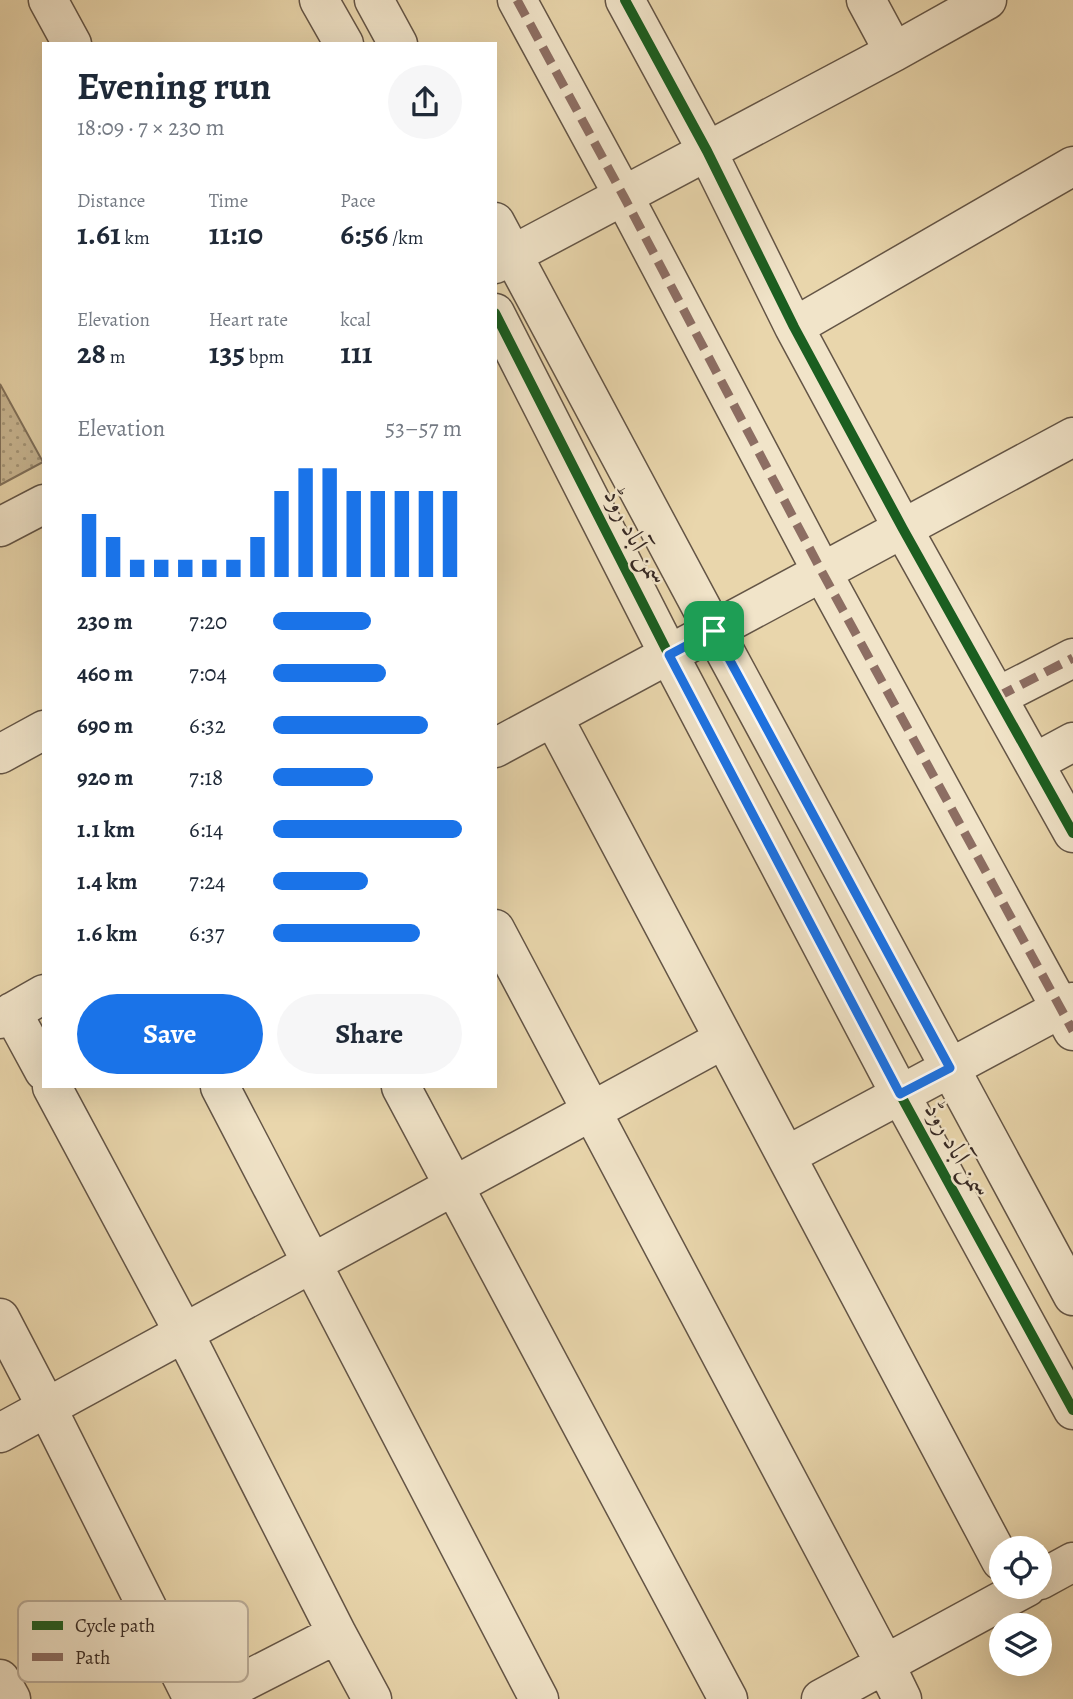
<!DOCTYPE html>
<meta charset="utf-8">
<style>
:root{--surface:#fff;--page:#f6f6f7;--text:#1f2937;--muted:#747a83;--accent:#1a73e8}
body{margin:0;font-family:Alegreya,Amiri,serif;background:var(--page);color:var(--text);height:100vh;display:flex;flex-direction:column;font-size:26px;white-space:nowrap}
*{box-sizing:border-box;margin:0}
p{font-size:23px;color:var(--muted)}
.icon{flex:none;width:38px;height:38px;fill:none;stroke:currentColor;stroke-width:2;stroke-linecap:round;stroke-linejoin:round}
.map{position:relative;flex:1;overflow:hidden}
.details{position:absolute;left:42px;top:42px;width:455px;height:1046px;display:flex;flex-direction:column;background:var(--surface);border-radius:0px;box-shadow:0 7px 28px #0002}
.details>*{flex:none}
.buttons{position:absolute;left:989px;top:1536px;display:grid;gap:14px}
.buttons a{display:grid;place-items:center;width:63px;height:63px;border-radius:50%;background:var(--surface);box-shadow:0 7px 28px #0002;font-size:35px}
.pin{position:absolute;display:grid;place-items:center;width:60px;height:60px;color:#fff;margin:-30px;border-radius:14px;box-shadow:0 4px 10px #0006}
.round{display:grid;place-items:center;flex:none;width:74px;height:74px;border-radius:37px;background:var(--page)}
.summary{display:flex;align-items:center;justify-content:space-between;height:119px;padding:0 35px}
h1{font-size:38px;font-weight:700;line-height:52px}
.stats{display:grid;grid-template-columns:repeat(3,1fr);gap:10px;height:119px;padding:7px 35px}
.stats div{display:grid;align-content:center}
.stats b{font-size:30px;font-weight:700}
.stats small{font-size:19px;font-weight:400}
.stats p{font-size:19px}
.chart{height:196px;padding:14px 35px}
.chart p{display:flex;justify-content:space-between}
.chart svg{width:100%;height:126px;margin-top:7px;stroke:var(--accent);stroke-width:6}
.button{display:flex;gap:14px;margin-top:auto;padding:14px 35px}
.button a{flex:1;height:80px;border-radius:42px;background:var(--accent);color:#fff;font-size:28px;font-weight:700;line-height:80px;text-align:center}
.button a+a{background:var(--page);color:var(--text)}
ul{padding:0 35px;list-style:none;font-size:23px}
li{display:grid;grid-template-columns:112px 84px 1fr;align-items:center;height:52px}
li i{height:18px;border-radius:9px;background:var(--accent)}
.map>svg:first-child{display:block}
.grass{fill:url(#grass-dots);stroke:#82725c;stroke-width:2}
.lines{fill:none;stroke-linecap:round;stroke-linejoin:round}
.minor-casing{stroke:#645546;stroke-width:41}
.minor{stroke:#f1e4c9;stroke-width:38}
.quiet{stroke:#8d6e63;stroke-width:9;stroke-dasharray:18 9;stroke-linecap:butt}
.cycleway-casing{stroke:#f1e4c9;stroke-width:15}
.cycleway{stroke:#1b5e20;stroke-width:10}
.route-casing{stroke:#fff;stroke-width:14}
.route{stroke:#1a73e8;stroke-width:9}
.labels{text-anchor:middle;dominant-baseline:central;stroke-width:5;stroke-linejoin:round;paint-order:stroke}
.street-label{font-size:26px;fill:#382a24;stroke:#f1e4c9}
.key{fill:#f1e4c9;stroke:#baac98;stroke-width:2}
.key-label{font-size:19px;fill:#382a24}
</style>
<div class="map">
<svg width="1073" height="1699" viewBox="0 0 1073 1699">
<defs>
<pattern id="grass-dots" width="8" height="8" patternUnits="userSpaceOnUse" patternTransform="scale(1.75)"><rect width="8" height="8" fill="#cbb995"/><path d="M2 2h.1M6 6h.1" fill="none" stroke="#a69779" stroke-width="1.8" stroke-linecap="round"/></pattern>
</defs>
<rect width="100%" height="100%" fill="#e9d6ac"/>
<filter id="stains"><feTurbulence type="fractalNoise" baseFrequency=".00286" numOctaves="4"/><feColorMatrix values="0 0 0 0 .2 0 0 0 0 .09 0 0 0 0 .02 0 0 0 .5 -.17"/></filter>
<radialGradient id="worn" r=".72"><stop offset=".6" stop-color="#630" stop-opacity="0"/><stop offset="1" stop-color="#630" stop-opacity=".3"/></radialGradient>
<path class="grass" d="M0,384L43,462L0,485Z"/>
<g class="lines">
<g class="minor-casing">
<path id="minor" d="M48,0L72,44
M319,0L344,44
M374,0L398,44
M517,0L624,197L822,572L1073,1031
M625,0L707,151L794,327L903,529L1073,833
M866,0L894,52
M495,222L714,631L1073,1296
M495,264L894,52L987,0
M495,313L669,655L900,1094L1073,1410
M794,327L1073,166
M0,527L44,504
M997,697L1073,658
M553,717L1001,1561
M495,748L1073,437
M0,754L44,730
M1034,763L1073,742
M495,929L885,1664L902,1699
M12,1012L44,1071
M0,1019L44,994
M52,1087L184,1333L337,1634L372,1699
M220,1087L539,1699
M401,1087L728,1699
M786,1156L1073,1002
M0,1318L47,1408L193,1699
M0,1433L724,1039
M1040,1580L1073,1562
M0,1679L11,1699
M210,1699L337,1634
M821,1699L1027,1587"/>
</g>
<use href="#minor" class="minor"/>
<path class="quiet" d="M517,0L624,197L822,572L1073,1031
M997,697L1073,658"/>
<g class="cycleway-casing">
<path id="cycleway" d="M625,0L707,151L794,327L903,529L1073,833
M495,313L669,655L900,1094L1073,1410"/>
</g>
<use href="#cycleway" class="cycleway"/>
</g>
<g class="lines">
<g class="route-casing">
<path id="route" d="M714,631L950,1068L900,1094L669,655Z"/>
</g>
<use href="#route" class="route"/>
</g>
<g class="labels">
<g class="street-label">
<text transform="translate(635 537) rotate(63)">سمن آباد روڈ</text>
<text transform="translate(957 1150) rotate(61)">سمن آباد روڈ</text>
</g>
</g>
<rect x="18" y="1601" width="230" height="81" rx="10" class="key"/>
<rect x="32" y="1621" width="31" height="9" fill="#1b5e20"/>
<rect x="32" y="1653" width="31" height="8" fill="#8d6e63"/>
<g class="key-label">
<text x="75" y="1632">Cycle path</text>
<text x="75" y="1664">Path</text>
</g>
<rect width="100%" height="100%" filter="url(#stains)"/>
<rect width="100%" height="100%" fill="url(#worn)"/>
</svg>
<div class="buttons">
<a><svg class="icon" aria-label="locate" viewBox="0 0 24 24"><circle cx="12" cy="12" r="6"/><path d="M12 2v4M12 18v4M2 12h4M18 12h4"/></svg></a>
<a><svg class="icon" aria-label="layers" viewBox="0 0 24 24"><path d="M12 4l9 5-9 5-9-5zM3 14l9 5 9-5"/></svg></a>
</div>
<div class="pin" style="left:714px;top:631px;background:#1e9e55"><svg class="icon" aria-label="arrive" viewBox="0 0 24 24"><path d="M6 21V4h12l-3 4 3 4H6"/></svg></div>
<section class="details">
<div class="summary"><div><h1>Evening run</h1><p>18:09 · 7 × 230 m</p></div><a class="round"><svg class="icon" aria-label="share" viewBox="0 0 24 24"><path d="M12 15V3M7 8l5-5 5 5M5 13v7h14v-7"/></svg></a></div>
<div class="stats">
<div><p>Distance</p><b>1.61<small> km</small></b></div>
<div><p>Time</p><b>11:10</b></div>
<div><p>Pace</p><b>6:56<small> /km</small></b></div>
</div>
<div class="stats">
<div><p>Elevation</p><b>28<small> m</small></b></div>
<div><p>Heart rate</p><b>135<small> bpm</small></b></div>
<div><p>kcal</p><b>111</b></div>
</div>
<div class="chart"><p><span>Elevation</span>53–57 m</p>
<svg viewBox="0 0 160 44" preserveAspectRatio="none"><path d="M5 44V22M15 44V30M25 44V38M35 44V38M45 44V38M55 44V38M65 44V38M75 44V30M85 44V14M95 44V6M105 44V6M115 44V14M125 44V14M135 44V14M145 44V14M155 44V14"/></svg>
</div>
<ul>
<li><b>230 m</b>7:20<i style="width:52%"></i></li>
<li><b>460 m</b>7:04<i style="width:60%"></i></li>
<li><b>690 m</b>6:32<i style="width:82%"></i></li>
<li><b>920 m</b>7:18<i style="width:53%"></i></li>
<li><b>1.1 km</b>6:14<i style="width:100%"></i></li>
<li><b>1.4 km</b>7:24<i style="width:50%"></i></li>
<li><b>1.6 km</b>6:37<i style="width:78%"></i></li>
</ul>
<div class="button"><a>Save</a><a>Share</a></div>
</section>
</div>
